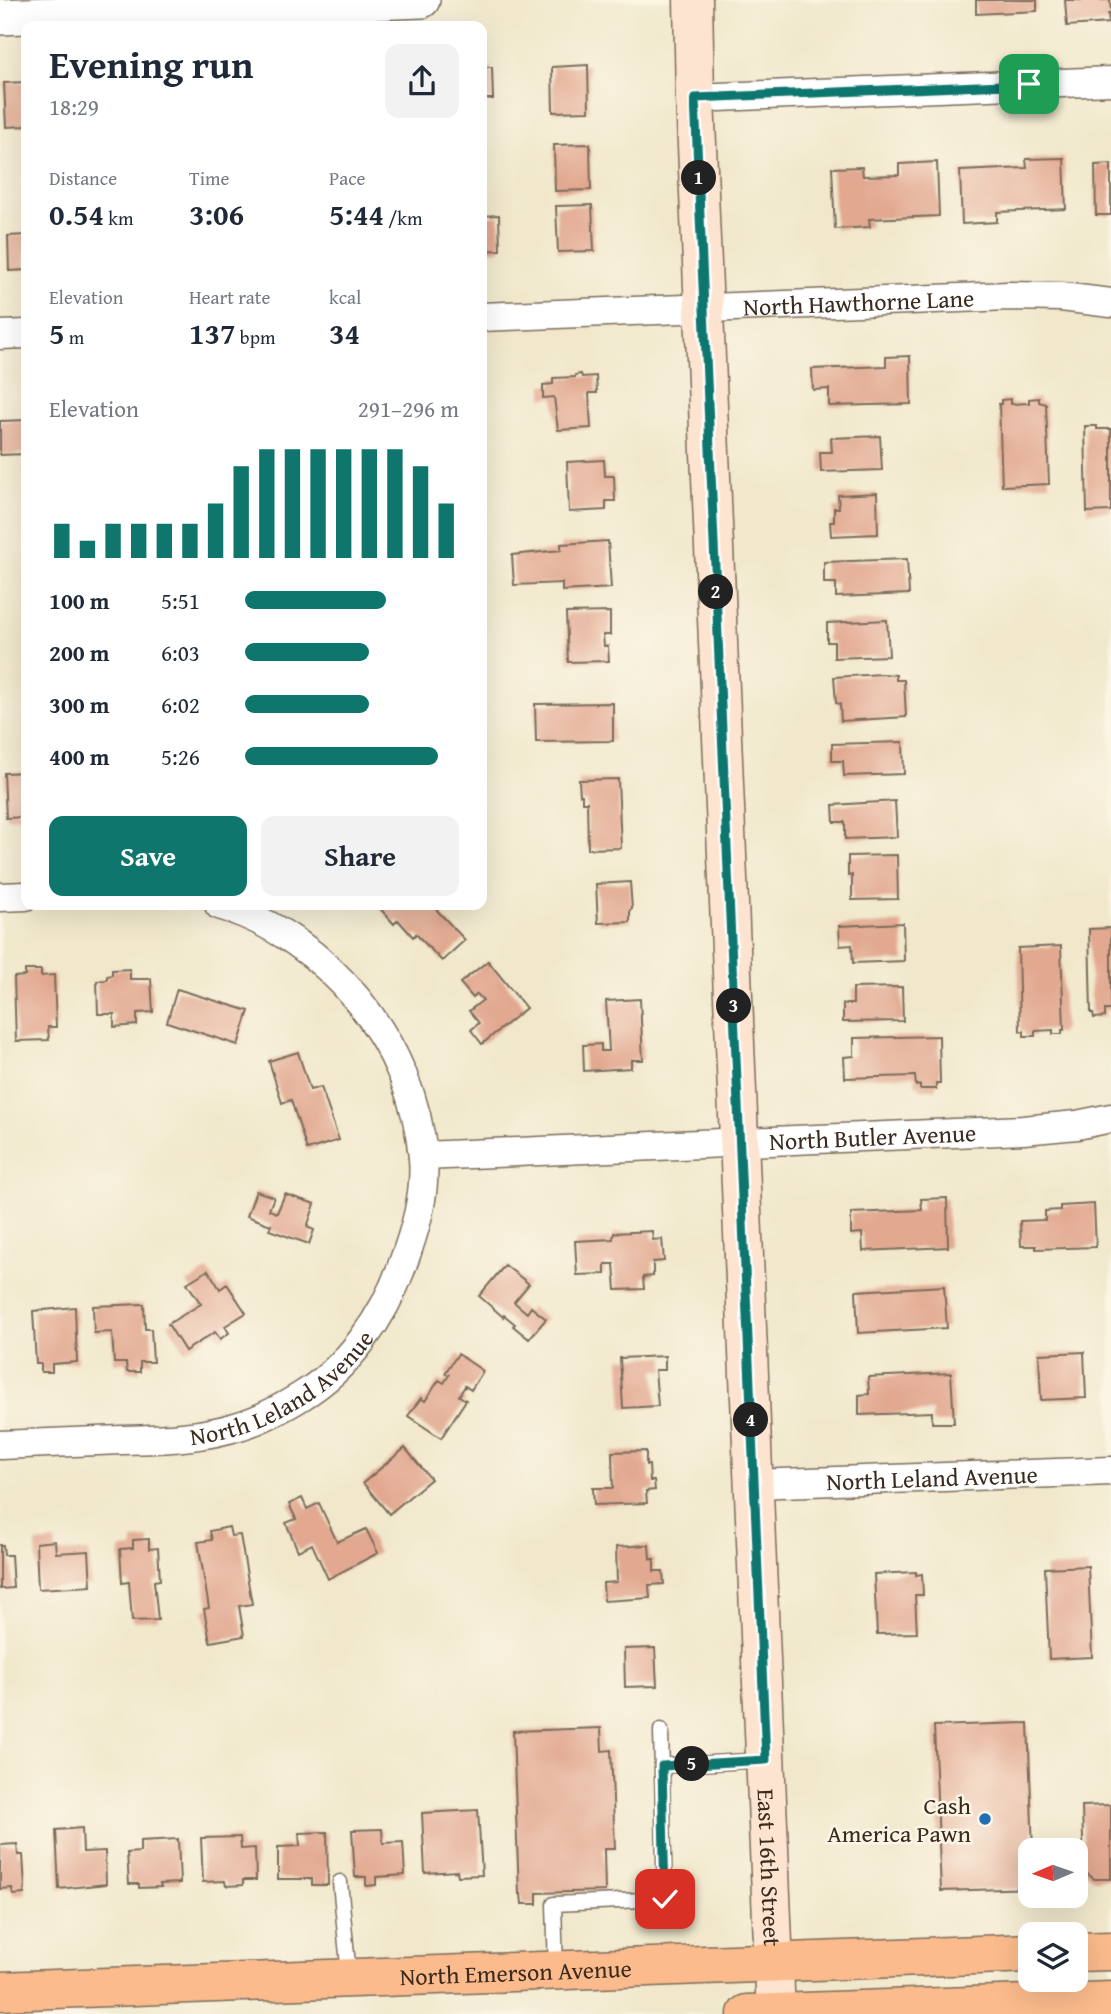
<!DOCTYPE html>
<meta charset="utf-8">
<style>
:root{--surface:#fff;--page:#f2f2f3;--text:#1f2937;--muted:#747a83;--accent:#0f766e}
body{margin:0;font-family:"Gentium Book Plus",serif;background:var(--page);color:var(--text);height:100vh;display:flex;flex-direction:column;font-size:26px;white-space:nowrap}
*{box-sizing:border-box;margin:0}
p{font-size:23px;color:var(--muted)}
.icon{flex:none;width:38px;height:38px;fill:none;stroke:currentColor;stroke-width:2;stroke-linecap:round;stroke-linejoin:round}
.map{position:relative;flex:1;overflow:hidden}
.side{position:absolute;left:21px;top:21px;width:466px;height:889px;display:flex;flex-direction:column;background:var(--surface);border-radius:14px;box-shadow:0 7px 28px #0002}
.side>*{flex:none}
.needle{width:46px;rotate:268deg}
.tools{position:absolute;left:1018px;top:1838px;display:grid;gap:14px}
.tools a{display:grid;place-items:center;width:70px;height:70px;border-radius:14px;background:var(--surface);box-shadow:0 7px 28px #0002;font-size:35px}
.pin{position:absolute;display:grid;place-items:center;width:60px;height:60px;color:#fff;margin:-30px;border-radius:14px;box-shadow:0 4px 10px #0006}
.km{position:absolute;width:35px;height:35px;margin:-18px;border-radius:50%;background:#222;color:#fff;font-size:19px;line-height:35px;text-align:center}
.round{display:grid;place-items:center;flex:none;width:74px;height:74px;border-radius:14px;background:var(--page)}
.overview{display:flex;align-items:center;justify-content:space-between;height:119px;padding:0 28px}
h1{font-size:38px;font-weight:800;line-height:52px}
.stats{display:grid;grid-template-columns:repeat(3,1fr);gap:10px;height:119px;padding:7px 28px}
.stats div{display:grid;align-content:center}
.stats b{font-size:30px;font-weight:800}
.stats small{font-size:19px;font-weight:400}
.stats p{font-size:19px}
.chart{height:196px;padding:14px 28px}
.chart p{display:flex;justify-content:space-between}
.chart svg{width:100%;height:126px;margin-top:7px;stroke:var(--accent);stroke-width:6}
.cta{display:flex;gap:14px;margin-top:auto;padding:14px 28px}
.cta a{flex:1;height:80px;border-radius:14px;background:var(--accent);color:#fff;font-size:28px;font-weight:800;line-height:80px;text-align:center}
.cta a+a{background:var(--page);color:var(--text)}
ul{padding:0 28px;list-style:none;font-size:23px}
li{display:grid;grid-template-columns:112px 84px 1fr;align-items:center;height:52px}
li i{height:18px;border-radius:9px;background:var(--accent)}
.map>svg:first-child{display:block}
.building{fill:#e2a890}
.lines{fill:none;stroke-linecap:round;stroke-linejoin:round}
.service-casing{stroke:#7b6c5b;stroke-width:17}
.minor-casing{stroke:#7b6c5b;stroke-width:31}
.tertiary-casing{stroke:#7b6c5b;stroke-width:38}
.secondary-casing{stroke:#7b6c5b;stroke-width:41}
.primary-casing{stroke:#7b6c5b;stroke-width:41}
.service{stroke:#fff;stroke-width:14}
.minor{stroke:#fff;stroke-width:28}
.tertiary{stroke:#fff;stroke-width:35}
.secondary{stroke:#fde4d1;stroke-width:38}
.primary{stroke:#fbbb8c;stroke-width:38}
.route-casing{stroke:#fff;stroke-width:14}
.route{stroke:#0f766e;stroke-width:9}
.poi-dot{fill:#1f6fb2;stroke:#fcf5e5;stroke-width:2.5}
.labels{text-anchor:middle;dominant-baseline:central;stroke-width:5;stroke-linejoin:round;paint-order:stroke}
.street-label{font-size:24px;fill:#3b2a1e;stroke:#fcf5e5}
.poi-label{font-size:24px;fill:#3b2a1e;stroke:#fcf5e5;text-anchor:end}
</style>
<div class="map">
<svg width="1111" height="2014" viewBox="0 0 1111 2014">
<rect width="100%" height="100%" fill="#fcf5e5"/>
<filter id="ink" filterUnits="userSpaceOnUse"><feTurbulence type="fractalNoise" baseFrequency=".0143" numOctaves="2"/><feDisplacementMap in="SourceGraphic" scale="14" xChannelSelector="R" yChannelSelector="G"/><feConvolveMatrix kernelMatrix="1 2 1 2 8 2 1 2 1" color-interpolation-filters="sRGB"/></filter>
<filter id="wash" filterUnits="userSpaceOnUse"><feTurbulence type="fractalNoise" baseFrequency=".00686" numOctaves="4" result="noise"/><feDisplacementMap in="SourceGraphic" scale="28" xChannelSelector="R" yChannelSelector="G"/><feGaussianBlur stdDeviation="1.57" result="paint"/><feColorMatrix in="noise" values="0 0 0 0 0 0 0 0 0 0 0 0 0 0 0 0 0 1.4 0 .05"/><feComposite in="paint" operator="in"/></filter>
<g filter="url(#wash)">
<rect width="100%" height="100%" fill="#f1e8cc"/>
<g id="blocks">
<path class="building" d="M976,0H1037V11L976,14Z
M1065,0H1110L1111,14H1108L1109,23L1067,26Z
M588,65L589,111L553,112L552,67Z
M481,67H492L493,99H481Z
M26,82V126L6,127L4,83Z
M590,144L591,190L555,191L554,145Z
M1064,158L1066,209L997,212V222L962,224L960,171L1027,168L1026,159Z
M937,162L939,216L869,219L870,227L835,229L832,168L862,167L863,176L899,175V164Z
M1111,164V215H1096L1095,165Z
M592,205L594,251L558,252L556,206Z
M499,215L500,250L481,251V216Z
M26,235V270L9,271L8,236Z
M910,356L911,404L829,406V389L813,390L812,369L886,366V357Z
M581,374L582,377L596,376L597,393H589L591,428L558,430L554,397L543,398V385L553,384V378L575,377V375Z
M1039,398V402L1046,404L1049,484L1002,486L999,404H1001V400L1011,399V404L1029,403V399Z
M26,420V454L0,455V421Z
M1085,426H1097V429H1111V511L1087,512Z
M880,436L882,470L821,472L820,452H832L831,438Z
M604,460L605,476H614L615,501H606V510L569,512L567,462Z
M877,493L878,534L831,536L830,522H834V508H839L838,495Z
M608,541L611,588L562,591V583L514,585L512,555L561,550V544Z
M907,559L909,594L836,597V583H824V562Z
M610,612V635H603L604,646H608L609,661L568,662L566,613Z
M887,620L889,656L834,658V642H827V623Z
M882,674L896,675V680H904L906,717L841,721L840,704L836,703L834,677Z
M613,703V741L536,742L535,704Z
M903,742L904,774L844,776L843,761H832V744Z
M26,772V817L6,818L4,773Z
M618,779L621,848L588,849L587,802H582V795H580L579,780Z
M895,801L897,837L845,839V822H834L833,805Z
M897,855L898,899L852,900V875L848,876V856Z
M630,882L632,909L630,910V922L598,923L596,884Z
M377,905H432L465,940L442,961L416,934L413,937L398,920L394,924Z
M903,923L904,961L853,963L852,945L840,946L839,926Z
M1111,928V1010H1105V1017L1094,1018L1093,1013H1091L1089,929Z
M1061,946L1064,1030H1062V1034H1053V1030L1035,1031V1036H1024V1031H1020L1018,948Z
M488,961L526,1008L482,1044L471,1030L479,1023L469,1011L483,1000L477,994L473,998L460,983Z
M130,969V979H151L153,1012L137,1013V1025L114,1027V1014H98L97,981L107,980V976L112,975V970Z
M25,970H41V976L54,975L56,1027H48L49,1040L16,1041L14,977L25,976Z
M902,987L903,1021L843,1022V1004H853V988Z
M177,989L249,1011L238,1045L167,1022Z
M640,999L643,1060H631V1068L584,1071L583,1045L601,1044V1051H609L606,1001Z
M939,1036L940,1083H936V1089H920V1085L916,1086L915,1076L845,1078L844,1057L854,1056V1038Z
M298,1052L310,1090L321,1087L339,1140L307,1150L291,1100L282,1103L269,1061Z
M256,1191L274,1197L269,1210L277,1213L285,1194L315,1204L307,1227L314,1230L309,1244L269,1230L271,1225L247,1216Z
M947,1198L948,1247L863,1251L862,1233L851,1234V1213L922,1210L921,1199Z
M1094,1204L1096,1247L1036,1249V1246H1021L1020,1221L1045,1220V1211L1060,1210V1206Z
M652,1231L653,1240L662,1239L664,1261L653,1262V1276L643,1277L644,1289L616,1290L614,1264H605V1274L577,1275L575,1241L613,1239L614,1233Z
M505,1265L529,1284L514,1302L527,1313L531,1307L546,1319L529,1339L513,1326L515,1324L504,1315L503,1317L479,1296Z
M208,1270L220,1289L227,1284L246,1313L225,1326L229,1333L220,1339L215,1332L185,1351L168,1324L201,1304L187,1283Z
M944,1286L947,1328L858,1333L856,1291Z
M144,1304L145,1329H151L153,1362H140V1372H127L126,1363H114L112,1332L94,1333L93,1306Z
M75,1307L77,1362L52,1364V1372H41V1364H36L33,1311Z
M1084,1352L1086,1398L1041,1400L1039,1354Z
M458,1354L483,1371L471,1390L465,1386L459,1396L466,1400L441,1438L408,1416L421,1398L425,1401L439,1380L444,1383L449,1375L445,1373Z
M665,1356V1370H655L658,1406L623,1408L620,1358Z
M951,1373L954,1423H932V1412L859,1415V1395L869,1394L868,1377Z
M405,1448L431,1479L389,1514L363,1483Z
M646,1451V1465H649L650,1481H654L655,1490L646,1491L647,1503L594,1505L593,1488H613L612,1452Z
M302,1498L307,1509L319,1503L337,1542L366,1529L378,1553L328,1579L312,1544L298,1551L286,1523L296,1519L289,1504Z
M229,1527L231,1536L240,1535L252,1604L239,1606L244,1636L210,1642L204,1609L209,1608L198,1542L212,1540L210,1531Z
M149,1539V1549L158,1548L160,1580L154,1581L158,1620L132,1621L129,1582L122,1583L120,1549L133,1548V1540Z
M55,1541L56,1553L89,1551L91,1586L38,1589L36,1543Z
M0,1545H3L4,1555H11L13,1588L0,1589Z
M649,1545L650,1559H654V1571H663L664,1584L649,1585L650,1598L604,1601L603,1583L617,1582L616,1547Z
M1088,1566L1092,1657L1049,1659L1045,1568Z
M916,1572V1575L922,1574L923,1595H915L917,1633L877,1634L874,1574Z
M655,1648L657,1686L625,1687L624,1649Z
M1028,1723L1033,1850H1031V1888L941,1891L934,1726Z
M601,1728L602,1751L611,1750L615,1849H604L605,1891L537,1893V1904H522L521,1894H519L513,1731Z
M1111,1805V1879H1094L1084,1871L1082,1806Z
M478,1810L482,1875L458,1876L457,1871L425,1873L422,1813Z
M82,1828L83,1852L105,1851L106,1884L59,1889L56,1830Z
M382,1829L383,1843L403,1842L405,1875L376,1877V1885L366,1886V1877H355L352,1830Z
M327,1832L328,1885H312V1879H278V1847L300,1846L299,1833Z
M240,1837L241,1849L255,1848L256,1880H243V1885L226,1886L225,1881L203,1882L201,1838Z
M178,1839L180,1883L160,1884L161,1887L139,1888V1884H129L127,1853L140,1852V1841Z
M17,1844L18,1855H23L25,1888L24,1894L13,1895L12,1888L0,1889V1845Z"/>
</g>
</g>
<g filter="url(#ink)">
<use href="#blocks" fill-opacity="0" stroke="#7b6c5b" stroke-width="2"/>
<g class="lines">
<g class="service-casing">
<path id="service" d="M662,1766L764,1760
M340,1882L349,1976
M556,1969L554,1904L665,1899L661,1730"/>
</g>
<g class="minor-casing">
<g id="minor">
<path d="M695,98L1111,81"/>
<path id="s1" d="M481,317L1009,296L1061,297L1111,303"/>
<path d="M0,335L26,334"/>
<path d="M0,897L26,896"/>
<path id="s2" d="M423,1156L1023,1130L1077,1125L1111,1118"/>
<path id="s3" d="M0,1445C41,1443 81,1442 122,1440C163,1439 203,1438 242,1425C262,1419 282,1408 300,1397C348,1368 383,1319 402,1266C415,1231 426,1195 423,1158C414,1044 328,937 219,905"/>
<path id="s4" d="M754,1484L1111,1471"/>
</g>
</g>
<g class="tertiary-casing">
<path id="tertiary" d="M0,17L422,0"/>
</g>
<g class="secondary-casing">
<g id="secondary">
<path id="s5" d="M693,0L695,98L776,2014"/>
</g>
</g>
<g class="primary-casing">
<g id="primary">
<path d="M1076,1952L1111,1951"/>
<path id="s6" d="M0,1991L1031,1953"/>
<path d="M747,2014L1111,2001"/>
</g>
</g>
<use href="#service" class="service"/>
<use href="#minor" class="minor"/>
<use href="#tertiary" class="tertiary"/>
<use href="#secondary" class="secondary"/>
<use href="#primary" class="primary"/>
</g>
</g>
<g class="lines" filter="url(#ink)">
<g class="route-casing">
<path id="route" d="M665,1899L662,1766L766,1760L695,98L1029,84"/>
</g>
<use href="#route" class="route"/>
</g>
<circle class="poi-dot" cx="985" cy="1819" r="7"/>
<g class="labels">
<g class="street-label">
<text stroke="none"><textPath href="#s1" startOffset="378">North Hawthorne Lane</textPath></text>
<text stroke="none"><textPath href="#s2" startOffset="450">North Butler Avenue</textPath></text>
<text stroke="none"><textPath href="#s3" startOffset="296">North Leland Avenue</textPath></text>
<text stroke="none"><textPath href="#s4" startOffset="178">North Leland Avenue</textPath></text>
<text stroke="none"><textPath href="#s5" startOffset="1869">East 16th Street</textPath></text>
<text stroke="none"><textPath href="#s6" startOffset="516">North Emerson Avenue</textPath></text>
</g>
<g class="poi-label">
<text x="971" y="1805">Cash<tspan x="971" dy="28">America Pawn</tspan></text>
</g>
</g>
</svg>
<div class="tools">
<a><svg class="needle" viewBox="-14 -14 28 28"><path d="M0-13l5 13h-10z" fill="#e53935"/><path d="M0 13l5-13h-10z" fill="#747a83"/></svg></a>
<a><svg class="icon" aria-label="layers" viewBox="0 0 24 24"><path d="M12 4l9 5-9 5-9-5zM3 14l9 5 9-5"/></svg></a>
</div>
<div class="pin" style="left:1029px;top:84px;background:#1e9e55"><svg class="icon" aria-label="arrive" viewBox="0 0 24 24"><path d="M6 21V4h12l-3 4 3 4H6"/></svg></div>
<div class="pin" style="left:665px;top:1899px;background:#d93025"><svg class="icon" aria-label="check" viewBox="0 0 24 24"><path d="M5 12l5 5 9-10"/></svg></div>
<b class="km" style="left:699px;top:178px">1</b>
<b class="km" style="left:716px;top:592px">2</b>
<b class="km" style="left:734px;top:1006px">3</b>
<b class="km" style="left:751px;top:1420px">4</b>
<b class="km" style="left:692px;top:1764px">5</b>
<section class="side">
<div class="overview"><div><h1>Evening run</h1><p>18:29</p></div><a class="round"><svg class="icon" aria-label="share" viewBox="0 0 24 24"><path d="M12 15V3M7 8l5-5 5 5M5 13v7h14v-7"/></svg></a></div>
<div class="stats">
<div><p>Distance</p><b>0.54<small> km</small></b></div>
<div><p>Time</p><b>3:06</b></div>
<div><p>Pace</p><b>5:44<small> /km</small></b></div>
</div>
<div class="stats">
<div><p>Elevation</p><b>5<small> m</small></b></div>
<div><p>Heart rate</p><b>137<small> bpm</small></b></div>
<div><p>kcal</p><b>34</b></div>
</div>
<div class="chart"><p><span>Elevation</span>291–296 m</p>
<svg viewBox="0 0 160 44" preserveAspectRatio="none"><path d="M5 44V32M15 44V38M25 44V32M35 44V32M45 44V32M55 44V32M65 44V25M75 44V12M85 44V6M95 44V6M105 44V6M115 44V6M125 44V6M135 44V6M145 44V12M155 44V25"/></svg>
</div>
<ul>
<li><b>100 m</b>5:51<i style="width:66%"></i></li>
<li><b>200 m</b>6:03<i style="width:58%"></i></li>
<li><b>300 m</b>6:02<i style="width:58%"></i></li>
<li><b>400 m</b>5:26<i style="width:90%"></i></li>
</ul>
<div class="cta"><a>Save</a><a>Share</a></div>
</section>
</div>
